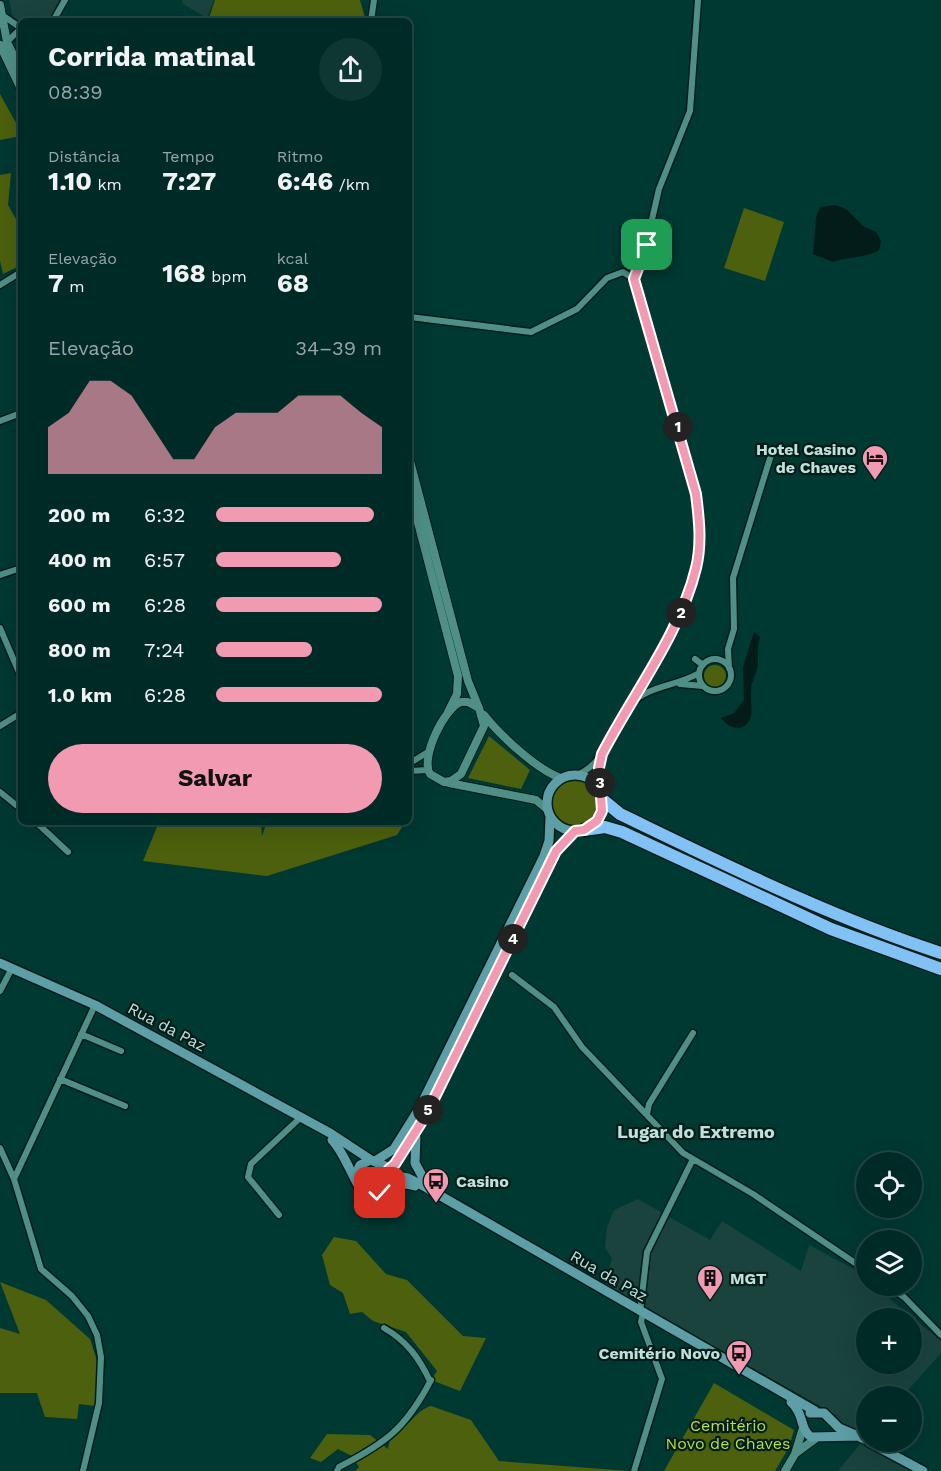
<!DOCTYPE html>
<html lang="pt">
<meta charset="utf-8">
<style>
:root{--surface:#002a26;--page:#0e3632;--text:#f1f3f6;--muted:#95a7a7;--line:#224643;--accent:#f19ab1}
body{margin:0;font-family:"Work Sans",sans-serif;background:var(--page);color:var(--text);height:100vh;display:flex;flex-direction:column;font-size:22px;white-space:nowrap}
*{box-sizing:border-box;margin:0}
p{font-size:20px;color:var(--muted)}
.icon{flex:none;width:33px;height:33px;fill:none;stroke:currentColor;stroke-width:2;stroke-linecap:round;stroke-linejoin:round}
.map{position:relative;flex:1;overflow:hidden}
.drawer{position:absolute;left:18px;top:18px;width:394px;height:807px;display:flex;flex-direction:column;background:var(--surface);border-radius:9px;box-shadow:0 6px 24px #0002,0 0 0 2px var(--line)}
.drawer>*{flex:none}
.fabs{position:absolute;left:856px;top:1152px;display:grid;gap:12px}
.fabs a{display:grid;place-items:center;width:66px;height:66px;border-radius:50%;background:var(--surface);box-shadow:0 6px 24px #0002,0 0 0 2px var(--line);font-size:30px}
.pin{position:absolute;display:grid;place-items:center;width:51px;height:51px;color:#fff;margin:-26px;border-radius:12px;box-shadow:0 3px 9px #0006}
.km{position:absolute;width:30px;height:30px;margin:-15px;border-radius:50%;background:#222;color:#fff;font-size:16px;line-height:30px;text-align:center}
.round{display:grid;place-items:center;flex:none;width:63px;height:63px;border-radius:32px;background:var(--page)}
.headline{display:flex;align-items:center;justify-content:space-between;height:102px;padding:0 30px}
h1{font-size:27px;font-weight:700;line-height:45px}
.stats{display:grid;grid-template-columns:repeat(3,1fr);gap:9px;height:102px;padding:6px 30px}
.stats div{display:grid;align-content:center}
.stats b{font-size:26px;font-weight:700}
.stats small{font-size:16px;font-weight:400}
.stats p{font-size:16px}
.chart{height:168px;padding:12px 30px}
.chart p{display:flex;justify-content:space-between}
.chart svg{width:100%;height:108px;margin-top:6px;fill:var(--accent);opacity:.7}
.action{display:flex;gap:12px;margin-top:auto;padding:12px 30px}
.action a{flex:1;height:69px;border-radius:36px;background:var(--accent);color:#111;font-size:24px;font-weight:700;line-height:69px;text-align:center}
ul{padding:0 30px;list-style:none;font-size:20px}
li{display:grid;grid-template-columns:96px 72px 1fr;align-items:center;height:45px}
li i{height:15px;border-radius:8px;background:var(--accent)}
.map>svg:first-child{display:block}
.built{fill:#1a433d;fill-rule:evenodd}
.green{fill:#4c600d}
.water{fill:#041c19}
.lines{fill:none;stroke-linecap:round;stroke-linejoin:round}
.minor-casing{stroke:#001d19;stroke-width:9}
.tertiary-casing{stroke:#001d19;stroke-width:10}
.secondary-casing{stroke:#001d19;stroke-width:12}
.motorway-casing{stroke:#001d19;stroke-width:15}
.minor{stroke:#4f8f85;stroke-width:6}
.tertiary{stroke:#4f8f85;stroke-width:8}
.secondary{stroke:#5e9ea6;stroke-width:9}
.motorway{stroke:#81c1f3;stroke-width:12}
.route-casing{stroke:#fff;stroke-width:12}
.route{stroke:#f19ab1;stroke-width:8}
.labels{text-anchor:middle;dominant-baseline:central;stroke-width:4.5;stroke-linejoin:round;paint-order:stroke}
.poi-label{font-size:16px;font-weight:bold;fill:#c1e0da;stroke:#021c19;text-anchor:end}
.street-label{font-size:16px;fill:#c1e0da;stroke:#021c19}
.park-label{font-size:16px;fill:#b7df3d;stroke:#021c19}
.neighbourhood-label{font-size:18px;font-weight:bold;fill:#c1e0da;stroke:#021c19}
</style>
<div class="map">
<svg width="941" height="1471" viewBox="0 0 941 1471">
<rect width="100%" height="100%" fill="#003832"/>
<path class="built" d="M9,0H60L48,21H21V24L13,18Z
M182,0H214L207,18L183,4Z
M638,1199L710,1240L722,1221L801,1271L809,1245L854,1269L867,1280V1286H874L941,1341V1353L903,1396H867V1442H882L932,1471H838L860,1444L836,1415L605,1285L612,1258L605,1248L607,1227L614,1210ZM867,1318H912V1364H867Z"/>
<path class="green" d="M215,0H360L366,21H208Z
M0,94L21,132V136L0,140Z
M11,173L8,205L21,228V265L3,274L0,261V175Z
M744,208L784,222L765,281L724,268Z
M704 676a11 11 0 1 1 22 0a11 11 0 1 1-22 0Z
M489,736L530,770L521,789L468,778Z
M552 803a23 23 0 1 1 46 0a23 23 0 1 1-46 0Z
M159,822H261L262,836L267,822H405L397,835L267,876L143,861Z
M334,1237L356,1241L386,1274L407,1280L463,1336L486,1338L460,1391L431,1380L437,1371L406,1332L373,1321L362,1312L350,1314L343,1293L330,1285L322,1255Z
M0,1282L46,1300L90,1339L103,1379L95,1406L79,1404L77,1419L45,1417L37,1393H0V1328L20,1334Z
M714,1383L794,1430L789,1447L775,1471H664Z
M431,1406L471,1420L499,1461L629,1471H355L359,1467L352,1456L338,1449L321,1462L310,1458L327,1434L370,1435L388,1449L391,1434C409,1429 414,1411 431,1406Z"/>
<path class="water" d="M835,205L846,209L863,226L876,232L881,241L879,250C864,259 849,256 833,262L813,254L816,217L820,207Z
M754,632L760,637C757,647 758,653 758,664C757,673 751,682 751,691C750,699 753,711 750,719C743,734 728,728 721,718L734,713L744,700L743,667Z"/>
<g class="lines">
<g class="minor-casing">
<path id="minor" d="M2,15L21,28
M53,21L65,0
M371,21L374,0
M7,42L21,28
M634,279L642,263L659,189L690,111L698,0
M0,285L21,272
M410,317L531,332L577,309L607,278L623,272L634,279L691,470C703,524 700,573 676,623C663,651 643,676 631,704
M0,421L21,413
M0,575L21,568
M0,628L21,677
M695,659L703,665
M699 675a16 16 0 1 1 32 0a16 16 0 1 1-32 0Z
M729,668L728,649L734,629L733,578L771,455
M680,684L703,686
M0,726L21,713
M410,763L428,752
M410,771L428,770
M577,775C608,762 611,727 631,704C647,686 678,686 699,673
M600,789L602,757
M0,792L21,809
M36,822L68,852
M512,975L554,1007L582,1047L683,1153L753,1194L867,1271
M0,991L12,968
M81,1034L121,1051
M60,1079L125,1106
M647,1114L649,1104L693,1033
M0,1148L14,1179L41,1269L72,1296L88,1316L97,1335L101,1357L99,1403L83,1471
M14,1179L95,1005
M279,1215L248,1177L251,1164L300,1118
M888,1286L904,1297L941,1335
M640,1312L647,1252L693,1159
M384,1328C407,1341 419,1358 430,1381
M337,1471L339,1467C386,1443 406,1428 431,1380
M634,1471L662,1379L641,1322L643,1313"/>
</g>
<g class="tertiary-casing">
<path id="tertiary" d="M0,5L7,42L21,71
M0,45L21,89
M410,461L468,681L479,708
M410,492L458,676L457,694L448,712
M461,702H468L479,708L484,726L461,774L451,781L444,782L430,774C420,758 444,708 461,702Z
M484,715C500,735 537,770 561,778
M449,783L536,800L548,810
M796,1453L815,1439
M785,1471L795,1454L803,1428"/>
</g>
<g class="secondary-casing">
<path id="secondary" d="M547 803a28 28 0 1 1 56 0a28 28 0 1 1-56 0Z
M0,963L95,1005L330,1133L371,1160
M416,1137L415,1163L427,1185
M332,1140C346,1154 355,1187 365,1193C385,1198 389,1178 415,1186
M375,1161L394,1149L419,1109L544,856L549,841L550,817
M388,1170L395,1164L426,1115L556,851L575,831
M389,1175L408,1178L420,1184L815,1411
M355,1176L360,1165L371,1160L385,1166L389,1176
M791,1402C805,1415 799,1428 811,1437L860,1436
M810,1413H824L839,1428L867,1440
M869,1442L923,1471"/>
</g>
<g class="motorway-casing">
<path id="motorway" d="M603,800L620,814C724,864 830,917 941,953
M584,830L605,827L622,832L831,929L941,969"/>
</g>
<use href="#minor" class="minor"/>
<use href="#tertiary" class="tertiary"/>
<use href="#secondary" class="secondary"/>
<use href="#motorway" class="motorway"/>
</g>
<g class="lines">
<g class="route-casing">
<path id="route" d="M380,1193L389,1183L388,1170L395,1164L426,1115L556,851L575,831L584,830L597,821L602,811L599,768L602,754C633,694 680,634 696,568C702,544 699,518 696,494L634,279L647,245"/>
</g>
<use href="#route" class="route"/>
</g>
<defs>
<g id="hotel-pin" transform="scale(1.35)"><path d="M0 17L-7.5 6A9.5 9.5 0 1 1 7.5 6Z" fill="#f19ab1" stroke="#021c19"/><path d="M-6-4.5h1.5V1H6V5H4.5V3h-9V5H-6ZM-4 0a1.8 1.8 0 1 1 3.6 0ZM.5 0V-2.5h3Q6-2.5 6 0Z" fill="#111"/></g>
<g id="bus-pin" transform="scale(1.35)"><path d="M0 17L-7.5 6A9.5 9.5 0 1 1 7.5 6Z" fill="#f19ab1" stroke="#021c19"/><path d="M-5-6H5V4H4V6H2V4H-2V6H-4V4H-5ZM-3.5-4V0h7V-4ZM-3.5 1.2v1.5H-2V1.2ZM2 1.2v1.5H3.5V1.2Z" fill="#111"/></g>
<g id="building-pin" transform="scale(1.35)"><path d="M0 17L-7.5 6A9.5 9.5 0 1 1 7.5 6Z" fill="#f19ab1" stroke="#021c19"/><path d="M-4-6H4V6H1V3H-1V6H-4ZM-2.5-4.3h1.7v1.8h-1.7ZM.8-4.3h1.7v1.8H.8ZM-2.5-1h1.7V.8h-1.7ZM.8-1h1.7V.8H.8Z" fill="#111"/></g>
</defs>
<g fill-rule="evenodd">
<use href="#hotel-pin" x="875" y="458"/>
<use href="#bus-pin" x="436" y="1181"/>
<use href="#building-pin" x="710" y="1278"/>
<use href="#bus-pin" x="739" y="1353"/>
</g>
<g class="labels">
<g class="poi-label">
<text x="856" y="449">Hotel Casino<tspan x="856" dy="18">de Chaves</tspan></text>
<text x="456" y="1181" text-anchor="start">Casino</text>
<text x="730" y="1278" text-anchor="start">MGT</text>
<text x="720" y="1353">Cemitério Novo</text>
</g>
<g class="street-label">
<text transform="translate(167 1027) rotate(28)">Rua da Paz</text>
<text transform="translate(609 1276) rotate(30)">Rua da Paz</text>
</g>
<g class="park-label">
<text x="728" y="1425">Cemitério<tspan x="728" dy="18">Novo de Chaves</tspan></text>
</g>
<g class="neighbourhood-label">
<text x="696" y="1131">Lugar do Extremo</text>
</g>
</g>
</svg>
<div class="fabs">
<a><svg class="icon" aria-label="locate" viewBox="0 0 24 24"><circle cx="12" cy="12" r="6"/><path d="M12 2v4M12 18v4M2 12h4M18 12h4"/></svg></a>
<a><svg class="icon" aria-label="layers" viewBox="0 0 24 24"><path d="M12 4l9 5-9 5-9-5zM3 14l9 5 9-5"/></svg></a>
<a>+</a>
<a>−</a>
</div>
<div class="pin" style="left:647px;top:245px;background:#1e9e55"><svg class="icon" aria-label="arrive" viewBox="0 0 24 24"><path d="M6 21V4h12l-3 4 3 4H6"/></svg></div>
<div class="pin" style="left:380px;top:1193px;background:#d93025"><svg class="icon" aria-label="check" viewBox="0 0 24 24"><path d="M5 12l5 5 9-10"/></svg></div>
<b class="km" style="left:678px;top:427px">1</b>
<b class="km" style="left:681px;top:613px">2</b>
<b class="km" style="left:600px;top:783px">3</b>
<b class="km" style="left:513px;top:939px">4</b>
<b class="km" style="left:428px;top:1110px">5</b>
<section class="drawer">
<div class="headline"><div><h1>Corrida matinal</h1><p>08:39</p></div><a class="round"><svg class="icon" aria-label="share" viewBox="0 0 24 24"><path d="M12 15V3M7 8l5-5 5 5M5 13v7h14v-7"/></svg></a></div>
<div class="stats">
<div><p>Distância</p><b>1.10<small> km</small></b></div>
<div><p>Tempo</p><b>7:27</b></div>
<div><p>Ritmo</p><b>6:46<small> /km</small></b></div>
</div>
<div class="stats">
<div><p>Elevação</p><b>7<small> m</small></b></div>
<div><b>168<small> bpm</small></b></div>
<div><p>kcal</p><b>68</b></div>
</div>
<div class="chart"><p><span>Elevação</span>34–39 m</p>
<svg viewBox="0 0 160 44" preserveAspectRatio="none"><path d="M0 44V25L10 19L20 6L30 6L40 12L50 25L60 38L70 38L80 25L90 19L100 19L110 19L120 12L130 12L140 12L150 19L160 25V44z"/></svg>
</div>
<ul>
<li><b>200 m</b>6:32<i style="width:95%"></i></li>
<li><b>400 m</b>6:57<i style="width:75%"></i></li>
<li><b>600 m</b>6:28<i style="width:100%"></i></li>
<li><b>800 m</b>7:24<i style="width:58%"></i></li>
<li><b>1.0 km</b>6:28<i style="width:100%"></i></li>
</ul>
<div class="action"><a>Salvar</a></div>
</section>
</div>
